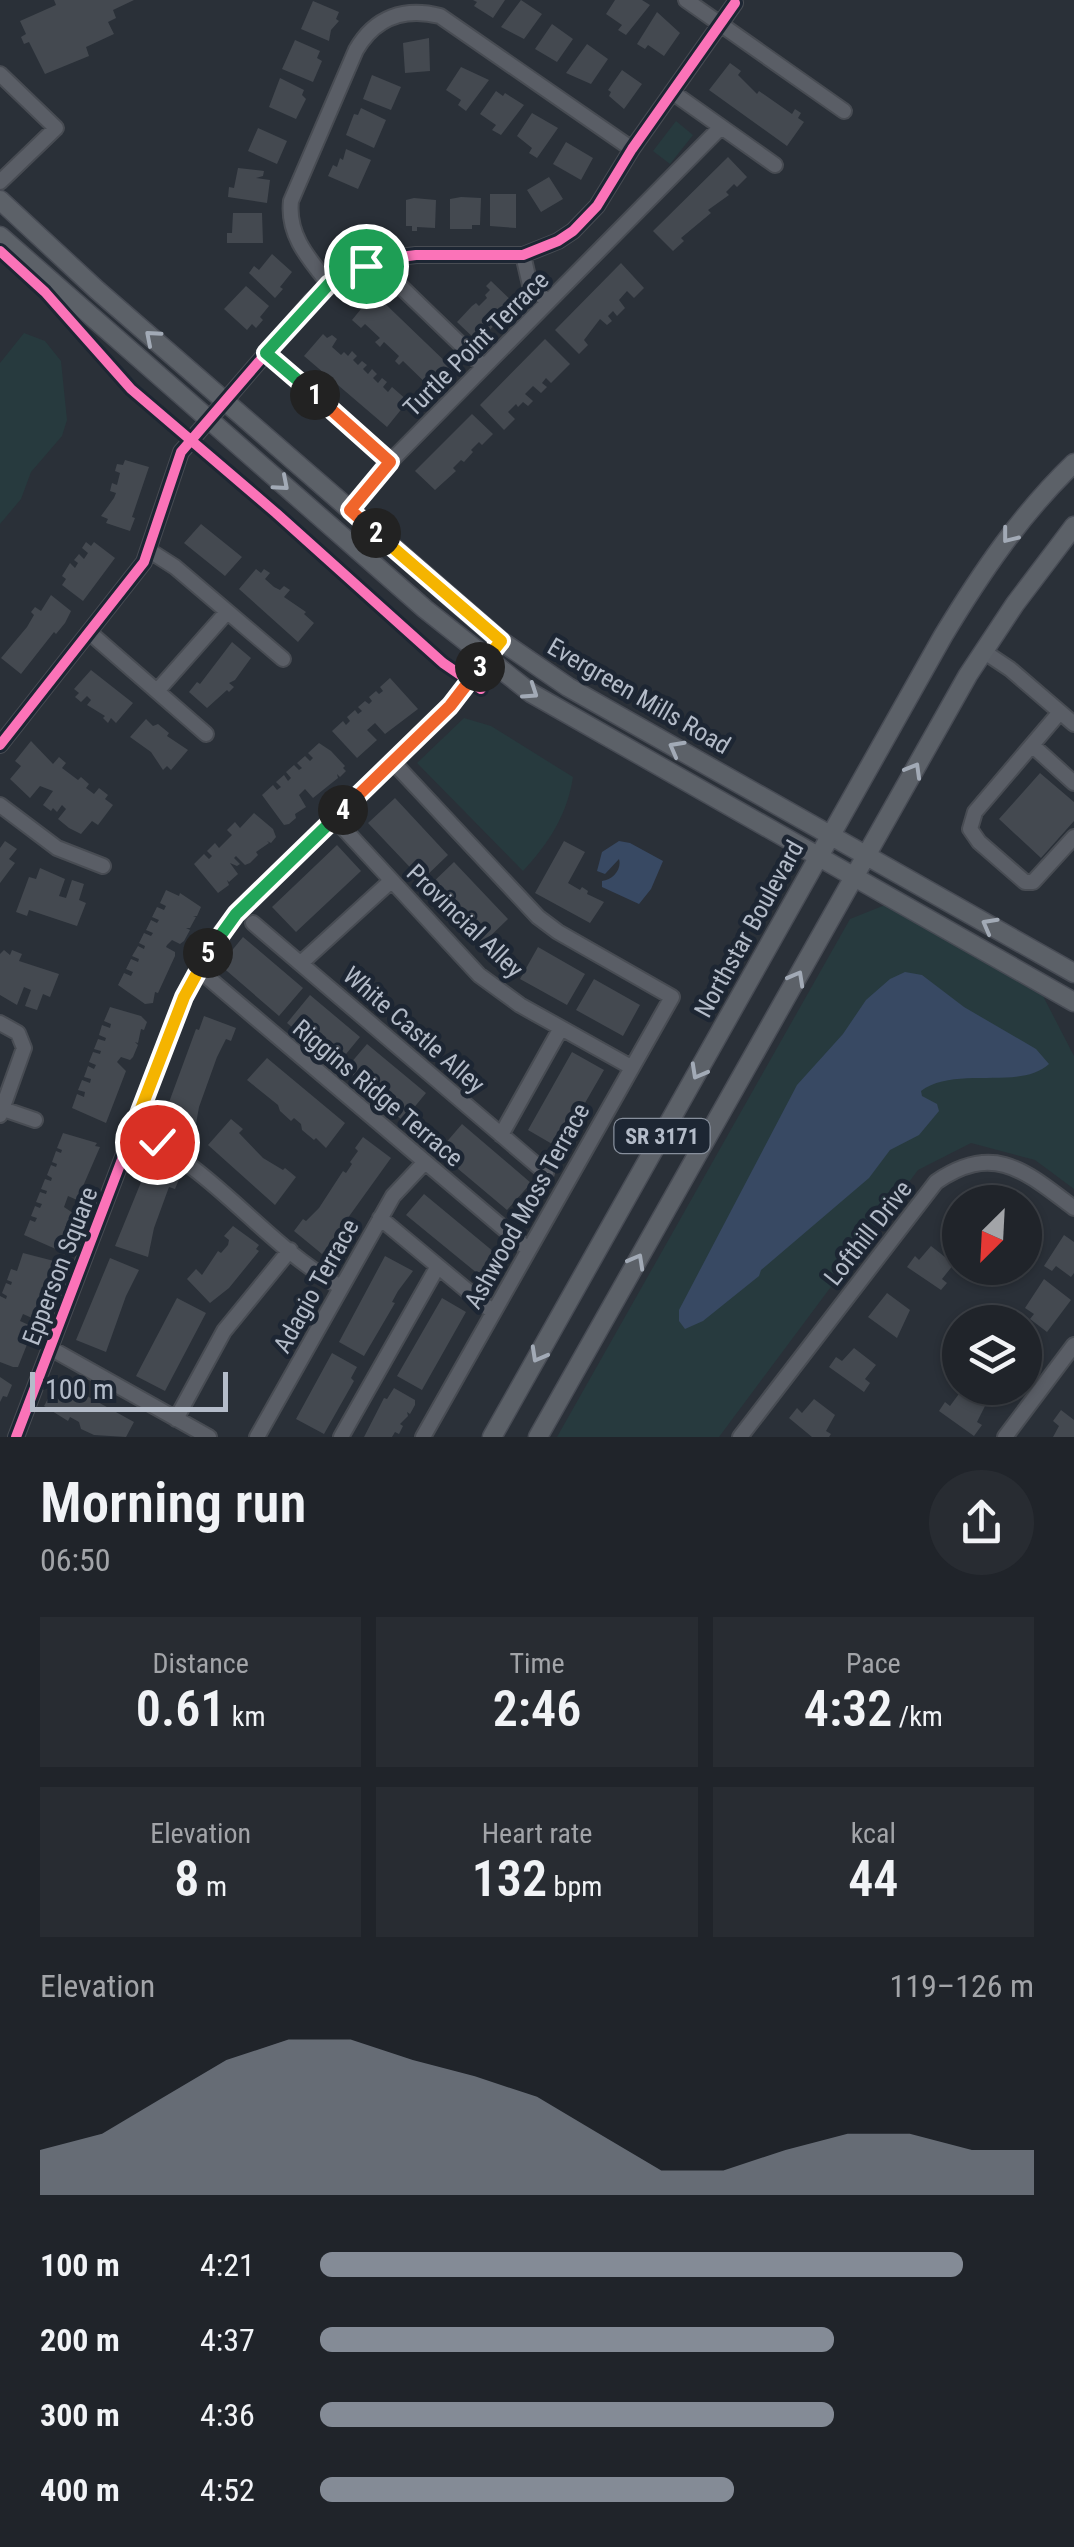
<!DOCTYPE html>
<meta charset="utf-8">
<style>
:root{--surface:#20242a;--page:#282c32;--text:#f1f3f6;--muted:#a2a4a8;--line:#3d4147;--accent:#848b96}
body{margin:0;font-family:"Roboto Condensed",sans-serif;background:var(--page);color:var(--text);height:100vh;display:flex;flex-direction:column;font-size:38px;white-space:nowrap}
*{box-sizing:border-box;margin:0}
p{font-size:32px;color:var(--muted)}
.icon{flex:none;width:55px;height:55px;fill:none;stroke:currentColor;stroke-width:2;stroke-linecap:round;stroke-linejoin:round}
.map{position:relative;height:1437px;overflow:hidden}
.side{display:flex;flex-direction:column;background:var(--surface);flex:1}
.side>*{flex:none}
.needle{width:65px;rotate:204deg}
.controls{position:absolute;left:942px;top:1185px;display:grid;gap:20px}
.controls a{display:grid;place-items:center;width:100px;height:100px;border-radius:50%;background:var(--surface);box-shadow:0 2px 8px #0004,0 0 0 2px var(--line);font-size:50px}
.scale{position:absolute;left:30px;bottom:25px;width:198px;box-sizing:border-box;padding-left:10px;border:5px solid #b4bcc9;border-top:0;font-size:28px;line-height:35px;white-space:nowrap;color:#b4bcc9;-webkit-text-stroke:8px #1d2633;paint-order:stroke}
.pin{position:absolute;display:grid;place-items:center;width:85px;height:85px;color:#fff;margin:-42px;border:5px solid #fff;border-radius:50%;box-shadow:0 2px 10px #0007}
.km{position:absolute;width:50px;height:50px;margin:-25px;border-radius:50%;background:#222;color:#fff;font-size:28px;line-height:50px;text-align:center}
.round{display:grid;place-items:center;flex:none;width:105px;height:105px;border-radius:52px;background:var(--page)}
.headline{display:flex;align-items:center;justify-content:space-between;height:170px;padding:0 40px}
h1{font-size:55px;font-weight:600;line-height:75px}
.metrics{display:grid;grid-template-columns:repeat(3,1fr);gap:15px;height:170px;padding:10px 40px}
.metrics div{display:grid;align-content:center;border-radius:0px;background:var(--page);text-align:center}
.metrics b{font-size:50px;font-weight:600}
.metrics small{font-size:28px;font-weight:400}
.metrics p{font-size:28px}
.chart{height:280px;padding:20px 40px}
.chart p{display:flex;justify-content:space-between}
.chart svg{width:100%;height:180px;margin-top:10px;fill:var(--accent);opacity:.7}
ul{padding:0 40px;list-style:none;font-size:32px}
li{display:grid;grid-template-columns:160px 120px 1fr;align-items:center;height:75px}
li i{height:25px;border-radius:12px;background:var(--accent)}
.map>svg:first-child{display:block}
.green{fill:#273a3e}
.water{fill:#384963}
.building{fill:#444950}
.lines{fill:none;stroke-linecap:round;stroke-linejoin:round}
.minor-casing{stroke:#484c53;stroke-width:18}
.major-casing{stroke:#484c55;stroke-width:21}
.minor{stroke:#5a5e66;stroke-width:14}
.major{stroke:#5c6168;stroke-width:18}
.cycleway-casing{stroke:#1d2633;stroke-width:16}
.cycleway{stroke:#fb73b8;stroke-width:10}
.oneway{stroke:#a2aab6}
.split-1-casing{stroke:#fff;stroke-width:20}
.split-2-casing{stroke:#fff;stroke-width:20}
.split-3-casing{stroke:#fff;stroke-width:20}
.split-4-casing{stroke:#fff;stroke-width:20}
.split-5-casing{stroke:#fff;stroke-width:20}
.split-6-casing{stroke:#fff;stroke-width:20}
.split-1{stroke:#22a559;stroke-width:12}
.split-2{stroke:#f0652b;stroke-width:12}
.split-3{stroke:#f5b400;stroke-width:12}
.split-4{stroke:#f0652b;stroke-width:12}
.split-5{stroke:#22a559;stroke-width:12}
.split-6{stroke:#f5b400;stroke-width:12}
.labels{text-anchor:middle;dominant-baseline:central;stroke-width:9;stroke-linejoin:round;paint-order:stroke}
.shield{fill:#1d2633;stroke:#878f9c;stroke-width:2.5}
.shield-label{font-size:22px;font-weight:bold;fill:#b4bcc9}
.street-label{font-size:25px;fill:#b4bcc9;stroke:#1d2633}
</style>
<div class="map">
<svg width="1074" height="1437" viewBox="0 0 1074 1437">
<rect width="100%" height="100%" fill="#2a3038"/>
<path class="green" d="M676,121L693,135L670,164L653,151Z
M24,333L45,341L61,361L67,420L62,436L31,472L21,499L0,524V363Z
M464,718L491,726L573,777C567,815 549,843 523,871L417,763Z
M885,905L1043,996L1074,1056V1189L1035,1160L971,1143L918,1170L719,1437H557L850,919Z"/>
<path class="water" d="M619,841L630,843L663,861L651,889L639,904L602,887V881C613,880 622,869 619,859L605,874L597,871L602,852Z
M905,972L922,975L964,1007L1036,1049L1049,1064C1020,1091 955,1065 921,1091L922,1096L937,1104L939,1111L919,1135L890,1150L869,1178L761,1270L759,1276L703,1321L685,1329L679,1321V1310L797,1085L843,1034L866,1000L890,979Z"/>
<path class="building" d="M54,0H134L113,10L116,18L108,22L114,34L86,47L89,56L45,74L29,42L24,44L21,37L26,34L20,21L56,5Z
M473,0H505L493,18L474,6L477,2Z
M521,0L542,14L524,39L501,27Z
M615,0H642L650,5L626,35L618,30L622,25L606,14Z
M313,1L339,12L336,19L339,21L331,30L329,41L301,29Z
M657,12L680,33L664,56L648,45L645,49L637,44Z
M552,24L573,39L557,62L535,49Z
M429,38L430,71L405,73L403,43Z
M295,40L320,51L317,58L322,61L313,82L282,69Z
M587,44L608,59L591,84L566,73Z
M730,63L741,71L738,75L757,94L759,91L792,114L795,109L801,113L798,118L804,122L787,146L709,90Z
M461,67L489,80L466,111L458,105L461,100L446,90Z
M622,70L642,84L624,109L609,96L611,92L608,90Z
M372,75L401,87L391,110L363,99Z
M280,78L304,90L302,95L306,99L296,119L269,107Z
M496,91L503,96L505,93L524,105L501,135L492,130L496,125L480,114Z
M361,108L386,120L374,148L346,135L354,114L358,115Z
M532,113L558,128L537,158L529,153L532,148L517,136Z
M258,128L287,141L277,164L248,151Z
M566,142L593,158L581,180L553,164Z
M346,149L371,160L358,189L328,176L333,165L337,167L340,158L343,160Z
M728,157L747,177L737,187L734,184L726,192L729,195L708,210L711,213L681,238L684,241L673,251L653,231Z
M238,168L264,171L263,176L256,178L270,180L267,203L228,197L229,187L234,188Z
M549,177L563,199L541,212L527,190Z
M490,194H516V228L490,226Z
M461,197L481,198L480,225H472V229H450V199Z
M414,198L436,200L435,228L417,227V231H412V226H406V200Z
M233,213H262L263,243H227V233H232Z
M272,254L292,272L280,287L283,289L275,298L249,273L254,266L259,270Z
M621,263L644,288L634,298L627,291L619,300L625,308L617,316L613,311L608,316L612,321L607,325L600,319L584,340L588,345L579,354L555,330Z
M491,281L515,304L478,342L457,322L472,306L476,303L479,306L487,298L485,295L490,290L486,286Z
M246,286L269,306L260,317L263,320L256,328L252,324L247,330L224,309Z
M374,293L453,369L433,390L403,361L399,365L395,361L399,356L384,342L380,347L375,342L380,338L365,324L361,328L352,320Z
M323,334L327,338L332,335L337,339L332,347L341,355L344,352L348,356L352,351L357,356L353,360L358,365L362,361L367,365L363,369L368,374L372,369L377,374L373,378L378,383L382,378L387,382L383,387L388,392L392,387L408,401L387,427L304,356Z
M545,339L570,364L551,383L546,378L542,383L547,387L541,393L533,386L525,394L533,401L528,406L523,402L518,407L516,404L508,412L515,419L504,430L480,405Z
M472,414L493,434L482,445L479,442L471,450L473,452L464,462L461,460L453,468L456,471L435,490L415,471Z
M125,460L149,467L132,517L135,518L130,531L106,523L108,519L101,516L114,498L116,493L110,491L112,483L117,485L120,473L115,471L117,464L123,465Z
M201,524L242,557L225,576L184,543Z
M86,542L91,546L94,542L115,558L83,601L62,585L66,579L62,576L70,563L75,568L78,563L74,560L79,554L84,559L88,553L82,548Z
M256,569L261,573L264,569L270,573L265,579L274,587L280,590L284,586L290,590L284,597L306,612L304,614L314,623L298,642L239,589Z
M51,595L71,611L65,623L56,634L54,632L21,674L1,658L27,627L34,615L31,612L35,607L41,611Z
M232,642L251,658L235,680L229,683L234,687L229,692L227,690L207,708L189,692L197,682L200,684Z
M91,670L133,703L116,723L111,718L108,723L103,718L105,716L87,705L91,700L87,696L81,702L75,697L79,693L74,689Z
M390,678L418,709L385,734L375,723L367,730L377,740L357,758L332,731L343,721L346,725L350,721L347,717L355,710L358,714L362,711L358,707L365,701L369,704L372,701L369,697L376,691L379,694L383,691L380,687Z
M146,719L153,726L158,724L169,733L167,736L188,750L171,770L167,766L163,770L151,752L130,737Z
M31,741L53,764L59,757L66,763L62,768L78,780L81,777L89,784L86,788L94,794L99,788L108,795L105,799L113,805L98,825L92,821L81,834L69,828L58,819L66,809L62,805L57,812L53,808L51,811L43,805L53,791L40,786L30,798L10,779L21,766L15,761Z
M319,743L331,751L345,766L343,768L346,771L340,777L337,774L338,778L313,798L305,789L299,795L306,807L295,814L296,818L289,824L284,825L262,795L273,785L277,790L281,787L276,782L284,775L288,781L291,778L286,772L294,765L299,770L302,768L297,763L305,756L310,761L313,758L308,753Z
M1040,773L1074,802V821L1041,858L999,819Z
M395,798L448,855L422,880L368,823Z
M254,813L273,829L276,837L271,843L267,841L269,843L256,852L258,855L250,863L245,865L236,856L234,858L240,864L237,866L230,863L238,874L229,882L227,880L229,885L218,893L194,864L204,854L209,859L212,856L207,851L215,843L219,848L232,835L227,830L235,822L240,828Z
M5,841L17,849L9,859L15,863L0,883V848Z
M564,841L585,852L568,883L580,890L582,887L588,891L587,894L604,902L590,923L535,893Z
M337,845L361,871L296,932L272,907Z
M454,862L508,919L482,944L428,887Z
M40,868L65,879L59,896L66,898L72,880L84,884L79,900L86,903L77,926L29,910L27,916L16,912L29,877L36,879Z
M166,890L179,896L180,893L201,907L197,916H193L196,917L190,928H186L190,930L184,941L180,944L172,940L167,945L166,947L175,952V956L158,993L155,992L153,1003L145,1004L118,985L124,973L131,976L133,972L126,969L131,959L138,962L139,959L132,956L138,946L144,949L145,946L139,943L144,933L151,936L153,933L146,930L151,920L157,923L159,920L152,917L157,907L164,910L166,906L160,903Z
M243,937L303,988L279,1016L220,965Z
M538,947L585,974L567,1005L520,979Z
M12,950L22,954L19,961L59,974L50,997L43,994L37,1010L25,1006L31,990L24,987L17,1005L0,995V954L4,950L10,955Z
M594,979L640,1005L623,1036L576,1010Z
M310,995L360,1037L337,1065L287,1023Z
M110,1007L141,1016L147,1022L144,1030L141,1029L138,1043L135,1042L138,1045L133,1057L130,1060L121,1057L117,1062L126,1071L106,1123L72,1108L77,1094L84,1097L85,1092L78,1090L82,1080L90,1083L91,1079L84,1077L88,1066L94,1069L96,1065L89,1062L93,1052L100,1054L101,1051L94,1049L98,1039L105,1041L106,1038L99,1035L102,1025L110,1028L111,1024L104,1021Z
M204,1016L236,1028L231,1041L226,1039L217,1057L199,1107L194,1135L161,1124L196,1029L199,1030Z
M367,1044L426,1093L403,1121L344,1071Z
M572,1052L604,1070L559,1148L528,1130Z
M267,1058L345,1123L326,1148L316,1138L314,1140L302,1130L301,1124L294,1118L291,1121L280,1111L278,1105L247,1080Z
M231,1119L243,1129L239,1133L263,1158L283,1170L285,1168L296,1177L275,1205L208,1145Z
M462,1124L531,1183L507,1210L438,1152Z
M63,1133L97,1143L95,1146L100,1147L77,1200L68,1196L64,1207L73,1213L65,1227L69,1228L62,1248L58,1250L24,1235L30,1220L35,1222L37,1218L31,1216L35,1206L40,1208L42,1204L36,1202L40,1192L46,1194L47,1191L41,1189L45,1179L51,1181L52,1178L47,1175L51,1165L56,1167L57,1164L52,1162L56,1151L61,1153L62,1150L57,1148Z
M363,1137L391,1158L322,1254L294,1231L303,1219L306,1221L319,1208L343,1171L346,1173L352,1164L350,1162L358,1151L355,1148Z
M148,1165L180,1177L175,1189L169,1187L154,1228L148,1257L115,1246Z
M424,1194L500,1257L483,1278L406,1215Z
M233,1226L259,1245L256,1249L259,1251L229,1288L210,1303L187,1279L196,1269L202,1275L218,1251L221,1253L228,1245L229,1240L224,1236Z
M1064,1235L1074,1242V1273L1071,1277L1056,1266L1052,1271L1044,1266Z
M931,1246L954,1264L942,1279L947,1283L941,1290L907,1267L915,1256L919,1260Z
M23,1253L54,1261L53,1264L57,1266L52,1278L48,1277L32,1318L23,1314L20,1321L29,1325L27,1330L32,1332L18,1367H13L0,1362V1296L6,1299L7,1296L2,1293L6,1283L11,1285L12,1282L7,1280L11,1269L17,1271Z
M385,1256L413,1271L398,1291L392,1302L395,1303L364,1356L339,1342Z
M110,1258L139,1270L126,1296L106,1352L76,1340Z
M1044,1279L1071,1300L1047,1332L1030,1319L1034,1314L1025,1308Z
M887,1293L910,1310L897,1338L868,1317Z
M177,1298L206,1313L165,1391L136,1376Z
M442,1298L466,1312L422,1390L397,1376Z
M854,1348L876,1365L865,1379L870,1383L864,1392L829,1367L836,1357L842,1361Z
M332,1353L357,1367L351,1378L354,1381L324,1434L296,1419Z
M0,1377L12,1385L7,1397L3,1396L0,1402Z
M58,1380L134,1422L126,1437L94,1435L81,1429L79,1422L70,1417L68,1421L44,1406Z
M394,1388L415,1400V1405L410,1414L407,1412L408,1416L400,1424L403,1426L399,1434L395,1432L392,1437H364L384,1398L387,1399Z
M961,1391L985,1406L977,1422L982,1425L974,1436L939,1411L945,1402L950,1406Z
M814,1399L835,1415L826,1431L831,1434L829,1437H812L789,1418L797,1408L802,1413Z
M1061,1410L1074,1420V1437H1053L1059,1426L1053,1421Z"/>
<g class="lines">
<g class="minor-casing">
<path id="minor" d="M686,0L844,111
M0,74L56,128L0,182
M672,92L775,165
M523,255L530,285L548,302
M395,281L484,367
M329,284C309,259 287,235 291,201L356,50C375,17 404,7 440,16L632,149
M266,353L390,462
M350,510L390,462L721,127
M150,551L175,567L283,659
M89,632L206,734
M983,651L1010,669L1074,724
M157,691L227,612
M1060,712L975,812L970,829L979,842L1025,882H1033L1074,837
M0,745L144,562L181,452L312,300L344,275L384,259L416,255H523L558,241L573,231L597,206L632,149L735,3
M1033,746L1074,783
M394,763L538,917L558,932L672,997L423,1437
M0,805L57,848L103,866
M334,818L479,975L520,1005L631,1067
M253,923L546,1173
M301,963L391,881
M199,970L529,1250
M0,1023L18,1033L24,1048L0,1115
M3,1109L35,1120
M132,1132C214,1166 264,1245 341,1287
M501,1135L561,1028
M380,1218L493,1312
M50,1348L209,1437
M176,1419L224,1331L290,1250
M16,1437L184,997L218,936L236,914L450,706L501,641
M257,1437L393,1196L424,1163
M341,1437L438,1266
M740,1437L936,1182C994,1142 1025,1171 1074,1208
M1005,1437L1074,1345"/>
</g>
<g class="major-casing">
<path id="major" d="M0,200L97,290L501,641L568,687L1074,973
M0,236L425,609L531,693L1074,1002
M492,1437L943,636C981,573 1021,514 1074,463
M538,1437L968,675L1015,604L1074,526"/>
</g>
<use href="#minor" class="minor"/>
<use href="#major" class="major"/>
<g class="cycleway-casing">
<path id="cycleway" d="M0,251L45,292L131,389L276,513L443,663L481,689
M0,745L144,562L181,452L312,300L344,275L384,259L416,255H523L558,241L573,231L597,206L632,149L735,3
M16,1437L184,997L218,936L236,914L450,706L501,641"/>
</g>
<use href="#cycleway" class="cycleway"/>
</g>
<defs><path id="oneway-chevron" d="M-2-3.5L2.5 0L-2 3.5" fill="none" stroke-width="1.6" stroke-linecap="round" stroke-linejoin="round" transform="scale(2.5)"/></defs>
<g class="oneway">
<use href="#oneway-chevron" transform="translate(152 337) rotate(-139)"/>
<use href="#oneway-chevron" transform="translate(282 484) rotate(41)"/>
<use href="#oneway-chevron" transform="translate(1009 536) rotate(128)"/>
<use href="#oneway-chevron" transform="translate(531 692) rotate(34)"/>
<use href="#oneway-chevron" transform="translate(676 748) rotate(-151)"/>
<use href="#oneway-chevron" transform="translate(914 770) rotate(-60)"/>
<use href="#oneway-chevron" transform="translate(989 925) rotate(-151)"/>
<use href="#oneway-chevron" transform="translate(797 978) rotate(-61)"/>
<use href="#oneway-chevron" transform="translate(698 1072) rotate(119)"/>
<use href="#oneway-chevron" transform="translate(637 1261) rotate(-61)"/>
<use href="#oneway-chevron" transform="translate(538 1355) rotate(119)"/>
</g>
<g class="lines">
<g class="split-1-casing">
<path id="split-1" d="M315,395L266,353L329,284L366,266"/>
</g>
<g class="split-2-casing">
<path id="split-2" d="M315,395L390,462L350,510L376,533"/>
</g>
<g class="split-3-casing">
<path id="split-3" d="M376,533L501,641L480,667"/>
</g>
<g class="split-4-casing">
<path id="split-4" d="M343,810L450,706L480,667"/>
</g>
<g class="split-5-casing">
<path id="split-5" d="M208,953L236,914L343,810"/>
</g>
<g class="split-6-casing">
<path id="split-6" d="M157,1142L132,1132L184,997L208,953"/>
</g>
<use href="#split-1" class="split-1"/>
<use href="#split-2" class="split-2"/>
<use href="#split-3" class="split-3"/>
<use href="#split-4" class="split-4"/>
<use href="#split-5" class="split-5"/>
<use href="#split-6" class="split-6"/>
</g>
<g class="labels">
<rect class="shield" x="614.5" y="1119" width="95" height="34" rx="8"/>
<g class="shield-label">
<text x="662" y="1136">SR 3171</text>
</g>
<g class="street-label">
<text transform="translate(476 344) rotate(-45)">Turtle Point Terrace</text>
<text transform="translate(639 696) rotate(30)">Evergreen Mills Road</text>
<text transform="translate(465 921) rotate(44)">Provincial Alley</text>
<text transform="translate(749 929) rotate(-61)">Northstar Boulevard</text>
<text transform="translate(414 1030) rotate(41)">White Castle Alley</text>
<text transform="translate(378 1093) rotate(40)">Riggins Ridge Terrace</text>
<text transform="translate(527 1206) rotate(-61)">Ashwood Moss Terrace</text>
<text transform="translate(868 1233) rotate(-52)">Lofthill Drive</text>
<text transform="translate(60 1266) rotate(-69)">Epperson Square</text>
<text transform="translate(316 1286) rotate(-61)">Adagio Terrace</text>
</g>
</g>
</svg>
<div class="controls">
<a><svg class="needle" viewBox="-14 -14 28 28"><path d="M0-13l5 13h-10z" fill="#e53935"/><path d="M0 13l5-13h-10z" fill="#a2a4a8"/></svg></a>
<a><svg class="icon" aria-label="layers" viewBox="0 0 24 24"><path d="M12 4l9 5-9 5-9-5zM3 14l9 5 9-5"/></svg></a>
</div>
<div class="scale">100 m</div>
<div class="pin" style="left:366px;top:266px;background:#1e9e55"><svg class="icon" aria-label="arrive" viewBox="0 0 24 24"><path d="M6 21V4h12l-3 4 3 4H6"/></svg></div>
<div class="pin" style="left:157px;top:1142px;background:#d93025"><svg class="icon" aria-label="check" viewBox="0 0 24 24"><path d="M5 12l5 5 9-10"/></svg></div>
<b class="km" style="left:315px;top:395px">1</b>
<b class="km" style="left:376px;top:533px">2</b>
<b class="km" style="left:480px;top:667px">3</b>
<b class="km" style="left:343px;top:810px">4</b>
<b class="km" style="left:208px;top:953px">5</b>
</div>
<section class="side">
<div class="headline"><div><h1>Morning run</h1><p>06:50</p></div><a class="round"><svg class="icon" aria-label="share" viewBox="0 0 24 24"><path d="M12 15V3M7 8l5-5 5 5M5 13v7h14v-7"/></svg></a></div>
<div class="metrics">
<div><p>Distance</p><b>0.61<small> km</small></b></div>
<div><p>Time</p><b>2:46</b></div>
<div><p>Pace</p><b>4:32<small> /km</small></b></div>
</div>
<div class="metrics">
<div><p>Elevation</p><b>8<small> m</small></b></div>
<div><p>Heart rate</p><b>132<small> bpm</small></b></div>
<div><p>kcal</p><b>44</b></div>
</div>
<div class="chart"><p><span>Elevation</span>119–126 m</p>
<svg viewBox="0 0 160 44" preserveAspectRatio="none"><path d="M0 44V33L10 29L20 20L30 11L40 6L50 6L60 11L70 15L80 20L90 29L100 38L110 38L120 33L130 29L140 29L150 33L160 33V44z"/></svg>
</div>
<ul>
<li><b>100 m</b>4:21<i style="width:90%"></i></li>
<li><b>200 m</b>4:37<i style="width:72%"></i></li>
<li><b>300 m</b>4:36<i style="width:72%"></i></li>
<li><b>400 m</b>4:52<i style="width:58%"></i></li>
</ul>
</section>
